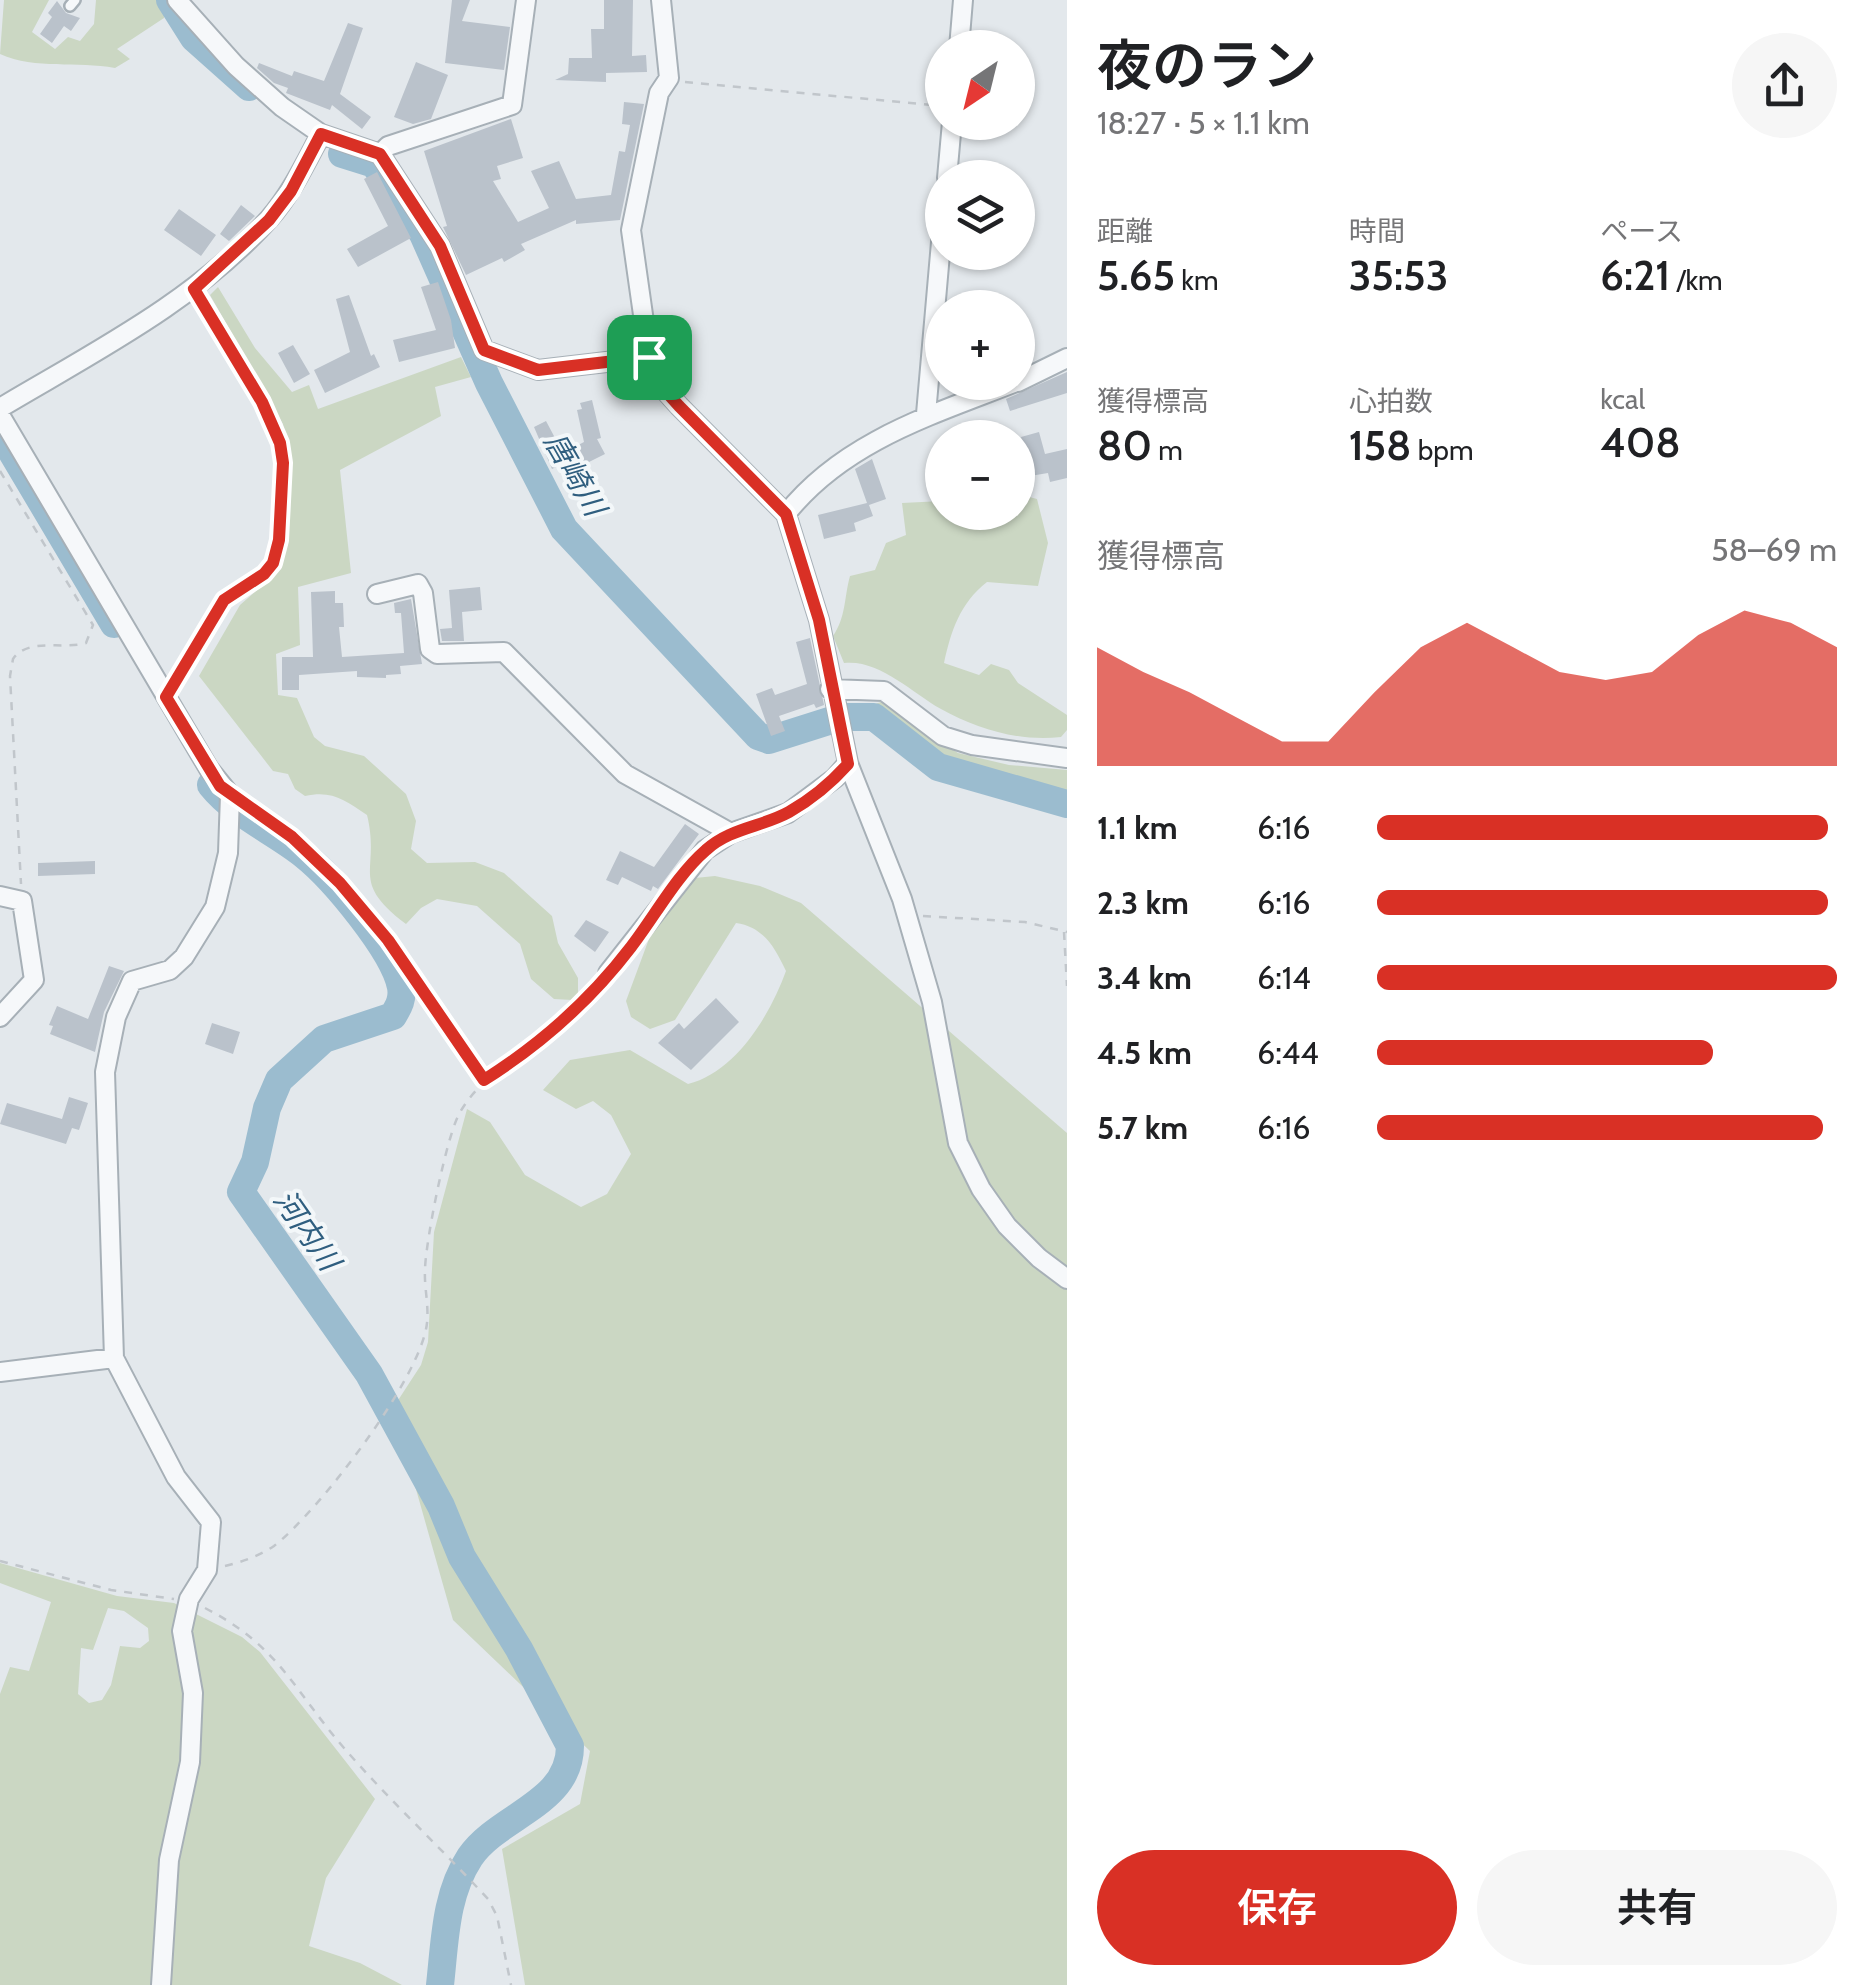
<!DOCTYPE html>
<html lang="ja">
<meta charset="utf-8">
<style>
:root{--surface:#fff;--page:#f6f6f6;--text:#202124;--muted:#757577;--accent:#d93025}
body{margin:0;font-family:Cabin,"Noto Sans JP",sans-serif;background:var(--page);color:var(--text);height:100vh;display:flex;flex-direction:column;font-size:38px;white-space:nowrap}
*{box-sizing:border-box;margin:0}
p{font-size:32px;color:var(--muted)}
.icon{flex:none;width:55px;height:55px;fill:none;stroke:currentColor;stroke-width:2;stroke-linecap:round;stroke-linejoin:round}
.map{position:relative;flex:1;overflow:hidden}
.sheet{display:flex;flex-direction:column;background:var(--surface);width:800px}
.sheet>*{flex:none}
.needle{width:65px;rotate:215deg}
.buttons{position:absolute;left:925px;top:30px;display:grid;gap:20px}
.buttons a{display:grid;place-items:center;width:110px;height:110px;border-radius:50%;background:var(--surface);box-shadow:0 2px 8px #0004;font-size:50px}
.pin{position:absolute;display:grid;place-items:center;width:85px;height:85px;color:#fff;margin:-42px;border-radius:20px;box-shadow:0 5px 15px #0006}
.round{display:grid;place-items:center;flex:none;width:105px;height:105px;border-radius:52px;background:var(--page)}
.head{display:flex;align-items:center;justify-content:space-between;height:170px;padding:0 30px}
h1{font-size:55px;font-weight:600;line-height:75px}
.stats{display:grid;grid-template-columns:repeat(3,1fr);gap:15px;height:170px;padding:10px 30px}
.stats div{display:grid;align-content:center}
.stats b{font-size:42px;font-weight:600}
.stats small{font-size:28px;font-weight:400}
.stats p{font-size:28px}
.chart{height:280px;padding:20px 30px}
.chart p{display:flex;justify-content:space-between}
.chart svg{width:100%;height:180px;margin-top:10px;fill:var(--accent);opacity:.7}
.action{display:flex;gap:20px;margin-top:auto;padding:20px 30px}
.action a{flex:1;height:115px;border-radius:60px;background:var(--accent);color:#fff;font-size:40px;font-weight:600;line-height:115px;text-align:center}
.action a+a{background:var(--page);color:var(--text)}
ul{padding:0 30px;list-style:none;font-size:32px}
li{display:grid;grid-template-columns:160px 120px 1fr;align-items:center;height:75px}
li i{height:25px;border-radius:12px;background:var(--accent)}
main{display:flex;flex:1;min-height:0}
.map>svg:first-child{display:block}
.green{fill:#cbd7c3;fill-rule:evenodd}
.lines{fill:none;stroke-linecap:round;stroke-linejoin:round}
.river{stroke:#9bbccf;stroke-width:28}
.building{fill:#bac2cb}
.service-casing{stroke:#a7b0b7;stroke-width:14}
.minor-casing{stroke:#a7b0b7;stroke-width:22}
.path{stroke:#c1c6cb;stroke-width:2.5;stroke-dasharray:8 8;stroke-linecap:butt}
.service{stroke:#f6f8fa;stroke-width:9}
.minor{stroke:#f6f8fa;stroke-width:18}
.route-casing{stroke:#fff;stroke-width:20}
.route{stroke:#d93025;stroke-width:12}
.labels{text-anchor:middle;dominant-baseline:central;stroke-width:8;stroke-linejoin:round;paint-order:stroke}
.water-label{font-size:30px;font-style:italic;fill:#2f5e7f;stroke:#f3f7f9}
</style>
<main>
<div class="map">
<svg width="1067" height="1985" viewBox="0 0 1067 1985">
<rect width="100%" height="100%" fill="#e3e8ec"/>
<path class="green" d="M4,0H49L32,32L55,49L68,37L80,41L94,24L96,0H161L165,4L164,18L117,49L130,59L115,68C77,61 36,70 0,54Z
M218,287L255,348L292,392L309,385L318,409L461,357L471,377L435,387L441,416L340,470L351,573L298,587L300,645L276,654L278,695L297,698L314,737L325,746L364,756L406,794L416,821L411,849L427,863L475,862L504,873L552,916L558,943L578,978V995L572,1000L554,999L531,979L520,944L477,906L437,899L421,908L406,924C348,880 381,872 367,815C345,800 332,790 305,796L295,789L288,774L273,771L199,676L240,605L281,569L291,487L283,424L210,295Z
M1018,494L1037,499L1048,543L1038,586L987,582C960,603 951,631 944,663L979,675L991,664L1009,670L1018,683L1067,715V730L1061,737C1020,742 977,729 941,709C911,692 879,659 844,663L833,636C846,617 844,598 850,576L875,570L886,543L906,535L902,503L942,501V512H1018Z
M881,702L958,753L1009,765L1067,770V800L944,764L876,714L875,704Z
M715,876L760,886L801,903L1067,1133V1985H525L502,1849L580,1804L590,1751L453,1620L393,1408L421,1365L428,1342L434,1232L467,1109L490,1122L525,1175L581,1207L607,1194L631,1154L611,1115L593,1101L576,1109L543,1090L570,1060L630,1050L688,1084C736,1072 770,1015 786,971C775,948 764,927 736,923L675,1020L650,1029L631,1017L626,1001L653,928L695,878Z
M0,1563L117,1596L174,1603L242,1637L260,1652L375,1799L326,1878L309,1946L360,1963L402,1985H0V1694L10,1667L29,1671L51,1602L0,1583ZM108,1608L124,1611L148,1628L149,1641L140,1648L120,1646L111,1685L102,1700L89,1703L78,1694L81,1648L93,1650Z"/>
<g class="lines">
<path class="river" d="M170,0L194,38L249,87
M342,154L374,164L423,234L489,383L564,529L758,736L769,740L832,720
M0,432L114,624
M843,717H874L938,767L1067,804
M211,785C235,815 274,831 304,855C333,878 394,951 401,987C403,999 399,1006 393,1016L324,1039L279,1080L267,1108L255,1162L241,1192L369,1374L441,1506L462,1557L519,1649L570,1746C570,1804 499,1815 470,1857C445,1895 445,1941 440,1985"/>
</g>
<path class="building" d="M452,0H470L462,21L510,27L504,70L445,63Z
M604,0H633L632,56L646,55L647,72L606,73V82L555,80L568,74L569,58H592L591,29H604Z
M57,1L66,13L80,18L71,31L64,26L52,43L40,34L52,17L48,13Z
M348,23L363,28L340,94L371,117L362,129L332,105L330,110L286,93L288,88L274,83L257,68L259,63L292,76L294,71L324,81Z
M416,62L448,75L431,119L413,124L394,117Z
M624,102L644,104L620,220L576,224V220L521,244L525,250L504,262L502,258L466,275L443,227L447,226L424,151L511,119L523,158L497,166L501,179L493,181L518,222L549,208L531,171L559,161L576,199L611,195L619,151L625,152L630,125L622,124Z
M377,172L411,238L358,267L347,249L388,226L364,179Z
M241,205L255,216L229,241L220,234Z
M179,209L216,235L201,256L164,230Z
M438,282L451,320L455,348L399,362L393,340L436,330L421,287Z
M349,295L371,356L374,354L380,367L325,393L314,370L350,352L336,299Z
M293,345L310,374L294,383L278,353Z
M1067,372V393L1010,411L1006,399Z
M592,400L601,438L597,439L605,454L567,473L562,464L552,469L534,427L546,421L563,453L584,442L577,410L582,409L580,403Z
M1039,432L1045,454L1067,449V478L1050,482L1048,473L1018,478V462L1027,461L1021,437Z
M872,459L886,499L869,505L873,516L854,523L856,531L824,539L818,515L867,503L855,469Z
M480,587L482,610L462,612L464,641H442L440,629L452,628L449,590Z
M335,591V603H343L344,627H339L342,657L404,653L401,613H395L394,603L411,599L422,664L400,666L401,674L386,675V678L357,677V671L299,675V690H282V657H313L311,592Z
M810,638L824,705L816,708L814,704L779,716L785,731L771,736L756,694L772,688L775,695L807,684L796,642Z
M685,824L699,834L658,889L653,886L651,891L622,877L618,885L606,880L620,851L654,867Z
M95,861V874L38,876V863Z
M586,920L609,932L595,952L574,936Z
M109,966L124,971L104,1012L95,1052L50,1034L53,1026L49,1025L57,1006L88,1019Z
M716,998L739,1022L691,1070L658,1043L679,1023L684,1029Z
M212,1023L240,1032L233,1054L205,1044Z
M69,1097L88,1103L79,1130L72,1128L66,1144L0,1124L7,1103L62,1119Z"/>
<g class="lines">
<g class="service-casing">
<path id="service" d="M70,6L75,0"/>
</g>
<g class="minor-casing">
<path id="minor" d="M177,0L236,66L282,107L321,134L380,154L440,246L484,350L538,370L649,357
M661,0L669,78L659,93L631,230L649,357L661,386L679,406L786,514L819,620L848,763L902,899L932,1002L958,1143L981,1189L1007,1226L1039,1258L1067,1279
M959,48L963,0
M380,154L388,146L512,105L526,0
M947,178L952,122
M1018,382L1067,358
M0,408C94,352 194,302 269,219C291,194 305,164 321,134
M926,414L942,231
M0,415L209,769L230,795L228,853L215,907L184,957L170,970L132,981L116,1017L105,1072L114,1358L176,1477L211,1522L207,1570L189,1599L182,1631L193,1693L190,1762L169,1860L161,1985
M786,514C844,441 932,415 1016,382
M377,594L418,584L423,593L430,649L437,654L504,652L625,774L731,833
M830,689L884,691L943,736L972,745L1067,758
M0,896L22,901L34,980L0,1017
M608,973L705,850L731,833L788,813L835,778L848,763
M0,1372L114,1358"/>
</g>
<path class="path" d="M685,82L942,106
M0,471L93,625L86,643C64,650 28,637 13,659L10,676L21,884
M176,681L224,601L264,574L273,563L279,540L283,463L280,443L262,402L203,302
M249,807C352,872 415,980 483,1078
M923,916L1025,922L1067,932
M1064,932L1067,986
M0,1561L111,1590L174,1599
M225,1566C242,1562 259,1556 274,1546C319,1511 421,1378 427,1323C429,1305 424,1287 425,1269C426,1239 446,1139 459,1114C481,1075 507,1071 538,1045C559,1027 579,1006 597,985
M205,1608C279,1646 293,1689 344,1748C390,1801 441,1848 488,1899L497,1916L511,1985"/>
<use href="#service" class="service"/>
<use href="#minor" class="minor"/>
</g>
<g class="lines">
<g class="route-casing">
<path id="route" d="M321,134L380,154L440,246L484,350L538,370L649,357L661,386L679,406L786,514L819,620L848,764C832,782 810,800 789,812C762,827 730,828 706,850C676,876 655,916 631,947C589,1002 541,1044 484,1080L388,940L340,883L292,837L220,786L166,697L224,600L264,574L273,563L279,540L283,463L280,443L262,402L194,289L269,220L291,191Z"/>
</g>
<use href="#route" class="route"/>
</g>
<g class="labels">
<g class="water-label">
<text transform="translate(575 474) rotate(60)">唐崎川</text>
<text transform="translate(307 1230) rotate(55)">河内川</text>
</g>
</g>
</svg>
<div class="buttons">
<a><svg class="needle" viewBox="-14 -14 28 28"><path d="M0-13l5 13h-10z" fill="#e53935"/><path d="M0 13l5-13h-10z" fill="#757577"/></svg></a>
<a><svg class="icon" aria-label="layers" viewBox="0 0 24 24"><path d="M12 4l9 5-9 5-9-5zM3 14l9 5 9-5"/></svg></a>
<a>+</a>
<a>−</a>
</div>
<div class="pin" style="left:649px;top:357px;background:#1e9e55"><svg class="icon" aria-label="arrive" viewBox="0 0 24 24"><path d="M6 21V4h12l-3 4 3 4H6"/></svg></div>
</div>
<section class="sheet">
<div class="head"><div><h1>夜のラン</h1><p>18:27 · 5 × 1.1 km</p></div><a class="round"><svg class="icon" aria-label="share" viewBox="0 0 24 24"><path d="M12 15V3M7 8l5-5 5 5M5 13v7h14v-7"/></svg></a></div>
<div class="stats">
<div><p>距離</p><b>5.65<small> km</small></b></div>
<div><p>時間</p><b>35:53</b></div>
<div><p>ペース</p><b>6:21<small> /km</small></b></div>
</div>
<div class="stats">
<div><p>獲得標高</p><b>80<small> m</small></b></div>
<div><p>心拍数</p><b>158<small> bpm</small></b></div>
<div><p>kcal</p><b>408</b></div>
</div>
<div class="chart"><p><span>獲得標高</span>58–69 m</p>
<svg viewBox="0 0 160 44" preserveAspectRatio="none"><path d="M0 44V15L10 21L20 26L30 32L40 38L50 38L60 26L70 15L80 9L90 15L100 21L110 23L120 21L130 12L140 6L150 9L160 15V44z"/></svg>
</div>
<ul>
<li><b>1.1 km</b>6:16<i style="width:98%"></i></li>
<li><b>2.3 km</b>6:16<i style="width:98%"></i></li>
<li><b>3.4 km</b>6:14<i style="width:100%"></i></li>
<li><b>4.5 km</b>6:44<i style="width:73%"></i></li>
<li><b>5.7 km</b>6:16<i style="width:97%"></i></li>
</ul>
<div class="action"><a>保存</a><a>共有</a></div>
</section>
</main>
